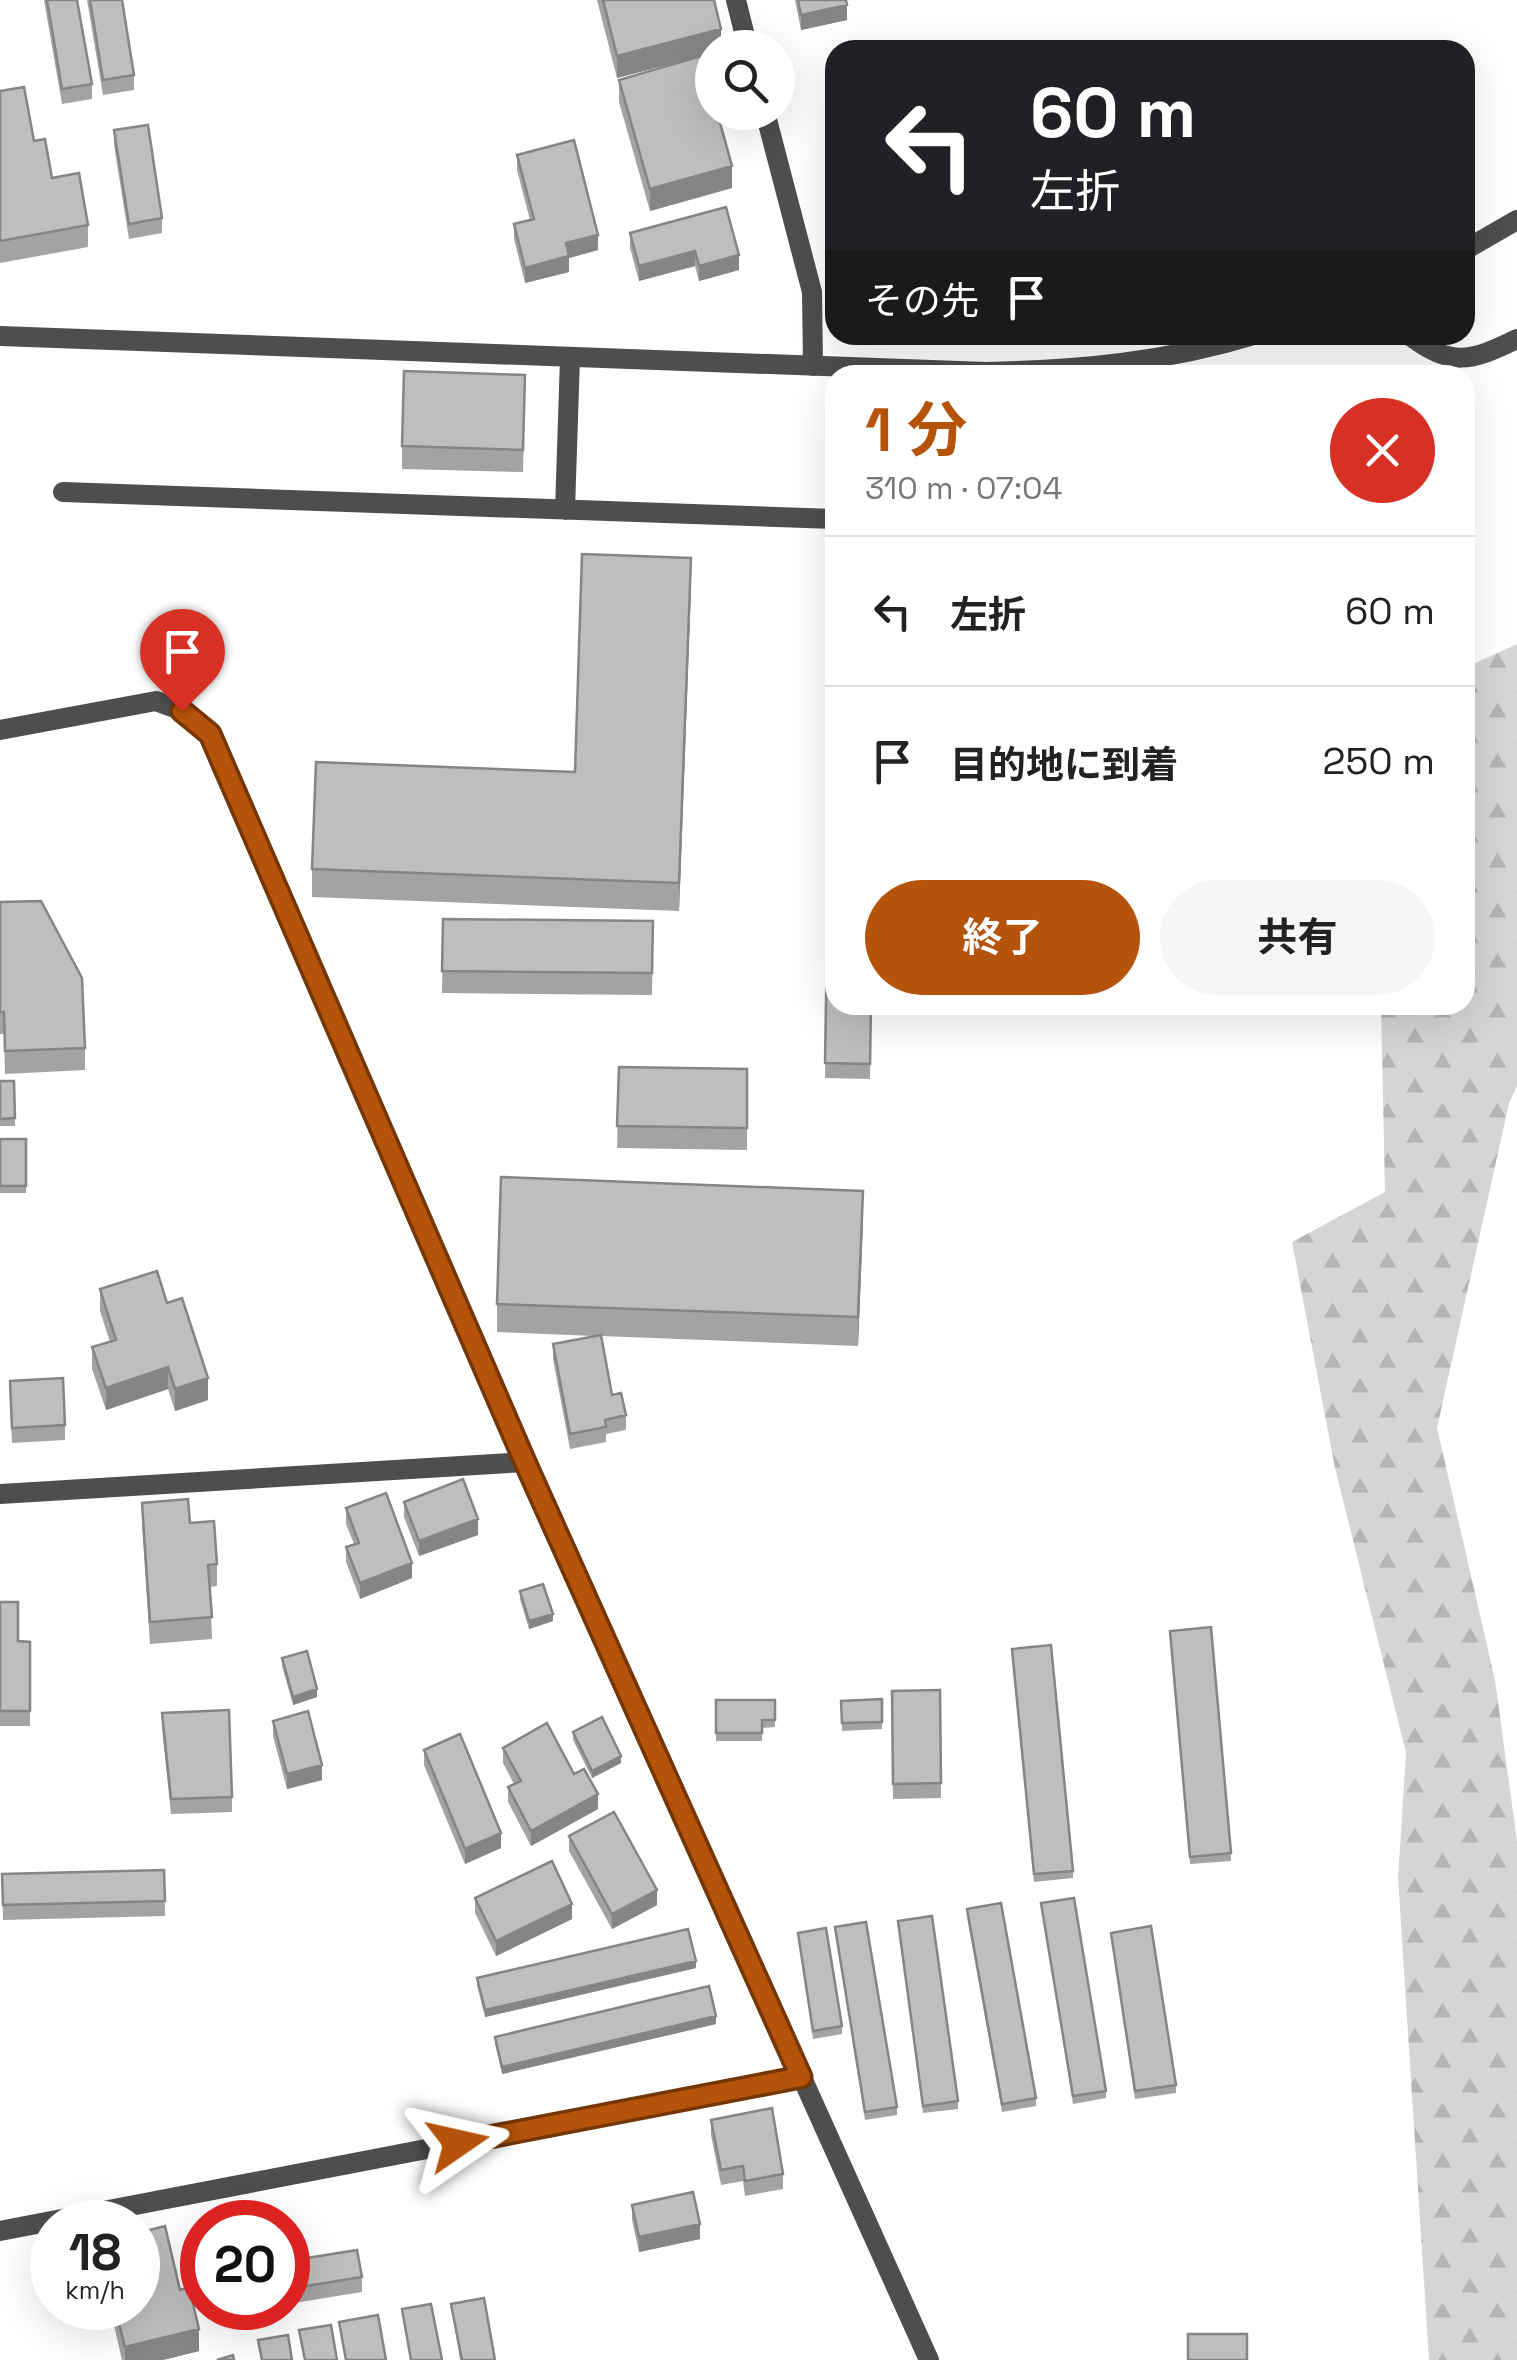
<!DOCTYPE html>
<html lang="ja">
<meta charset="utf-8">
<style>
:root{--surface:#fff;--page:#f6f6f6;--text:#222;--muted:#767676;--line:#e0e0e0;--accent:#b45309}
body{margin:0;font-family:"Space Grotesk","Noto Sans JP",sans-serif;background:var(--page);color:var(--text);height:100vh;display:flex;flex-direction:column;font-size:38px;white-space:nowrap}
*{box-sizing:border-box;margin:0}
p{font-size:32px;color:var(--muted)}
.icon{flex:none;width:55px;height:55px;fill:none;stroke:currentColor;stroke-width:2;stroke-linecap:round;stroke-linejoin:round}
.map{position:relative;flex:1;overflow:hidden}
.drawer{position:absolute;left:825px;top:365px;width:650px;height:650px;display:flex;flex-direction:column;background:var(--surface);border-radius:30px;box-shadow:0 10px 40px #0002}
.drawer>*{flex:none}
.top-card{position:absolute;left:825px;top:40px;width:650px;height:305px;border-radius:30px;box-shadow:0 10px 40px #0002;background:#202124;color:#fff;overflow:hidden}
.buttons{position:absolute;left:695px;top:30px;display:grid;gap:20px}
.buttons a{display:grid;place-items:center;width:100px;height:100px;border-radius:50%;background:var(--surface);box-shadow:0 10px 40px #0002;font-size:50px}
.speed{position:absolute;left:30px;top:2200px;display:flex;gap:20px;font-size:50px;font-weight:700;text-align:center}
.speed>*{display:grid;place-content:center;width:130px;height:130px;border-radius:50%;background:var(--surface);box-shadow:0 10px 40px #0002;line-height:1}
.speed small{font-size:25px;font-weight:400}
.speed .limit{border:15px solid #d22;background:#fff;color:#111}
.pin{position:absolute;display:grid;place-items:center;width:85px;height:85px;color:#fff;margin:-102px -42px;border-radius:50% 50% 50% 0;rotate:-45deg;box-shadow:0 0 10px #0007}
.pin .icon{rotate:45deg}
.me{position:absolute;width:110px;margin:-55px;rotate:79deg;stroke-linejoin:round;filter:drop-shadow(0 0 8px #0008)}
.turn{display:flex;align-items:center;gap:35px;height:210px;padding:0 40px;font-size:45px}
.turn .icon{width:130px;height:130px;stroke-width:2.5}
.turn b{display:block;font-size:70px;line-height:85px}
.then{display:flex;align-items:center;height:95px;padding:0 40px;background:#0003;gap:20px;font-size:38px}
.round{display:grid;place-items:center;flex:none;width:105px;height:105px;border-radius:52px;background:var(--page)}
.headline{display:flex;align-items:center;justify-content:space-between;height:170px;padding:0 40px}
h1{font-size:60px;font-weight:700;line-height:75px;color:var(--accent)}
.cta{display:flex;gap:20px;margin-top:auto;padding:20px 40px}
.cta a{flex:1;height:115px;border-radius:60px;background:var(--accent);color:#fff;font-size:40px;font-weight:700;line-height:115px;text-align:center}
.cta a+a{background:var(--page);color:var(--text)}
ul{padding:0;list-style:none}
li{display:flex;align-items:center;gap:30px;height:150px;padding:0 40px;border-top:2px solid var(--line)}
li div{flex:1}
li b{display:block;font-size:38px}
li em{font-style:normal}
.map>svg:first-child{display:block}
</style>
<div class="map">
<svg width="1517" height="2360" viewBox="0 0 1517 2360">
<defs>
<pattern id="forest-firs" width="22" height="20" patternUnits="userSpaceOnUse" patternTransform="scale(2.5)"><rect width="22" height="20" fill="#d5d5d5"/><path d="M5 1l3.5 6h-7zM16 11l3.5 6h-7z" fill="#b5b5b5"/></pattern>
</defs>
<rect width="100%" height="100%" fill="#fff"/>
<path fill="url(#forest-firs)" d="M1517 644V1086L1509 1103 1437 1428 1495 1680 1517 1841V2360H1429L1398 1878 1406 1753 1335 1468 1292 1242 1385 1192 1381 1005H1465V668Z"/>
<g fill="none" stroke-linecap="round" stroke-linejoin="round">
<path stroke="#4e4e4e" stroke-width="20" d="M736 0 748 48
M765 112 812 292 813 366
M1409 335C1451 367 1470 362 1517 339
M63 492 835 519
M565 510 570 358
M0 1494 525 1462
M0 2231 801 2077"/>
<path stroke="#4e4e4e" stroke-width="20" d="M1465 250 1517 220
M0 336 986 372C1078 370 1166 362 1254 335
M0 730 156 701 183 711 210 734 525 1462 929 2360"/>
</g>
<path fill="#a3a3a3" d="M44 0H77L92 84V99L62 104Z
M87 0H122L134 75V90L103 95Z
M597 0H714L721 48H712V53L617 78Z
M795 0H846L847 20 801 30Z
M619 80 732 188 650 211 619 102Z
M0 91 34 141 52 178 88 225V247L0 263Z
M114 130 162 218V233L129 239 114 145Z
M517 155 598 250 569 258V272L525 283 514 239V224L530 220 517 170Z
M835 177V210L831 193V178Z
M726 207 739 270 699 281 695 266 639 281 630 248V233Z
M525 397 523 472 402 469V446Z
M691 586 679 911 312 897V869L575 772Z
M0 902 85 1048V1070L5 1074 4 1034H0Z
M443 919 653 921 652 995 442 993Z
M827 941 871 1005 870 1079 825 1078Z
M619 1067 747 1069V1150L617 1148Z
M0 1081H14L15 1126H0Z
M0 1139H26V1193H0Z
M863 1219 858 1346 601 1336 612 1395 626 1415V1430L606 1434V1442L570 1449 553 1359V1344L595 1336 497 1332V1304Z
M100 1289 167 1303 208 1400 175 1411 168 1389 106 1410 92 1369V1347L110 1342 100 1311Z
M10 1396 65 1425V1440L12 1443Z
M404 1502 478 1535 419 1556 404 1517Z
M142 1503 190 1523 217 1564V1586L210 1587 212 1639 150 1644 142 1525Z
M346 1508 412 1578 360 1599 346 1562V1547L354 1544 346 1524Z
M520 1591 553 1621 529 1629 520 1599Z
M0 1602 18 1641 30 1642V1726H0Z
M1170 1638 1231 1853V1861L1190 1864Z
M1012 1657 1073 1871V1878L1034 1882Z
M282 1658 317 1697 293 1705 282 1666Z
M940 1690 941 1798 893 1799 892 1691Z
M882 1699V1729L842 1731 841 1701Z
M716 1700H775V1727L762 1728V1741H716Z
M162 1713 232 1797V1812L171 1814 162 1728Z
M273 1721 322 1780 287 1789 273 1736Z
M573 1732 621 1763 592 1778 573 1740Z
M503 1748 574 1774 598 1809 531 1846 508 1802V1787L514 1784 503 1763Z
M424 1750 501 1848 465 1864 424 1765Z
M569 1836 657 1905 612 1929 569 1851Z
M164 1870 165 1916 3 1920 2 1874Z
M475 1898 572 1919 496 1956 475 1913Z
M1041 1903 1106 2091V2098L1073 2104Z
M967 1909 1036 2098V2106L1002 2112 967 1917Z
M898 1921 958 2101V2109L923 2113Z
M835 1927 897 2107V2115L865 2120Z
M798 1933 842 2026V2034L813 2039Z
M1111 1933 1176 2085V2093L1135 2099Z
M696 1968 485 2017 477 1985V1978Z
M716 2024 502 2074 495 2044V2037Z
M711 2120 783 2174V2189L745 2196 743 2181 721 2185 711 2135Z
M632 2205 700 2239 639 2252 632 2220Z
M202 2234V2298L189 2246V2238Z
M288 2261 362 2277V2292L288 2304Z
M180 2290 199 2351 163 2360H122L110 2308H138Z
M451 2304 495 2360H460Z"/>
<path fill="#858585" d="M847 5V20L801 30V15Z
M721 29V48H712V53L617 78V56Z
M732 166V188L650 211V189Z
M598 235V250L569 258V272L525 283V268L566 243Z
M695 251V266L639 281V266Z
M739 255V270L699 281V266Z
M691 558V586L679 911V883Z
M863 1191V1219L858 1346V1317Z
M168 1367V1389L106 1410V1388Z
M208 1378V1400L175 1411V1389Z
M478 1519V1535L419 1556V1541Z
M412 1563V1578L360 1599V1583Z
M553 1614V1621L529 1629V1621Z
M317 1689V1697L293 1705V1697Z
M621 1756V1763L592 1778V1771Z
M322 1765V1780L287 1789V1774Z
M598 1794V1809L531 1846V1831Z
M501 1833V1848L465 1864V1849Z
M657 1890V1905L612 1929V1914Z
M572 1904V1919L496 1956V1941Z
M696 1961V1968L485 2017V2010Z
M716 2016V2024L502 2074V2067Z
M700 2224V2239L639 2252V2237Z
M199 2329V2351L163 2360H125V2347Z"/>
<path fill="#bebebe" stroke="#858585" stroke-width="2.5" d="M47 0H77L92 84 62 89Z
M90 0H122L134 75 103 80Z
M603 0H714L721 29 617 56Z
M798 0H846L847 5 801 15Z
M701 56 712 96V112H717L732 166 650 189 619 80Z
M24 87 34 141 45 139 52 178 79 173 88 225 0 241V91Z
M148 125 162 218 129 224 114 130Z
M574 140 598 235 566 243 569 256 525 268 514 224 534 219 517 155Z
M835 177V195L831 178Z
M726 207 739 255 699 266 695 251 639 266 630 233Z
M404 371 525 375 523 450 402 446Z
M582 554 691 558 679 883 312 869 316 762 575 772Z
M41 901 82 978 85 1048 5 1051 4 1012H0V902Z
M443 919 653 921 652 973 442 971Z
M827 941H835V1005H871L870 1064 825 1063Z
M619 1067 747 1069V1128L617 1126Z
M0 1081H14L15 1118 0 1119Z
M0 1139H26V1186H0Z
M501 1177 863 1191 858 1317 497 1304Z
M157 1271 167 1303 182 1298 208 1378 175 1389 168 1367 106 1388 92 1347 116 1340 100 1289Z
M601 1335 612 1395 621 1393 626 1415 605 1420 606 1427 570 1434 553 1344Z
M63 1378 65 1425 12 1428 10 1381Z
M463 1479 478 1519 419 1541 404 1502Z
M386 1493 412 1563 360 1583 346 1547 359 1543 346 1508Z
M188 1499 190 1523 214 1521 217 1564 208 1565 212 1617 150 1622 142 1503Z
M543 1584 553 1614 529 1621 520 1591Z
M0 1602H18V1641L30 1642V1711H0Z
M1211 1627 1231 1853 1190 1857 1170 1631Z
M1051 1645 1073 1871 1034 1874 1012 1649Z
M307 1651 317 1689 293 1697 282 1658Z
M940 1690 941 1783 893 1784 892 1691Z
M882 1699V1722L842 1723 841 1701Z
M716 1700H775V1720H762V1733H716Z
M229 1710 232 1797 171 1799 162 1713Z
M308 1711 322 1765 287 1774 273 1721Z
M602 1717 621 1756 592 1771 573 1732Z
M547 1723 574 1774 584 1769 598 1794 531 1831 508 1787 521 1781 503 1748Z
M460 1734 501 1833 465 1849 424 1750Z
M614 1812 657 1890 612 1914 569 1836Z
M552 1861 572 1904 496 1941 475 1898Z
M164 1870 165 1901 3 1905 2 1874Z
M1074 1898 1106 2091 1073 2096 1041 1903Z
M1001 1903 1036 2098 1002 2104 967 1909Z
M932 1916 958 2101 923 2106 898 1921Z
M866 1922 897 2107 865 2112 835 1927Z
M1151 1926 1176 2085 1135 2091 1111 1933Z
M826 1928 842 2026 813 2031 798 1933Z
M688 1929 696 1961 485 2010 477 1978Z
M709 1986 716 2016 502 2067 495 2037Z
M772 2108 783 2174 745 2181 743 2166 721 2170 711 2120Z
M693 2192 700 2224 639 2237 632 2205Z
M165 2226 180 2290 189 2287 199 2329 125 2347 115 2308H138V2233Z
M202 2234V2290L189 2238Z
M357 2250 362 2277 288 2289V2261Z
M484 2298 495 2360H462L451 2304Z
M431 2304 442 2360H411L402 2309Z
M378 2315 386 2360H346L339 2322Z
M331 2325 337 2360H305L299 2330Z
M1188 2334H1247V2360H1188Z
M288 2335 292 2360H262L258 2340Z
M233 2355 234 2360H217Z"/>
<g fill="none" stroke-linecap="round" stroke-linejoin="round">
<g stroke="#753606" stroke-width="25">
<path id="route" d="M182 711 210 734 525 1462 801 2077 458 2143"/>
</g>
<use href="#route" stroke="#b45309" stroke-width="18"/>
</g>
</svg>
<div class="buttons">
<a><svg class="icon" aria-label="search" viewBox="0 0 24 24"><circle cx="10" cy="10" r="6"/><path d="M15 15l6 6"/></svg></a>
</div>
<div class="speed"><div>18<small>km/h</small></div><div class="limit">20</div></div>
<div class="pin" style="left:182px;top:711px;background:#d93025"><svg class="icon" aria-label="arrive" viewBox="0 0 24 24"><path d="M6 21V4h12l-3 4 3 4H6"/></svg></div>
<svg class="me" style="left:458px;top:2143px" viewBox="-20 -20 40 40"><path d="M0-17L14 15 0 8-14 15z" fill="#b45309" stroke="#fff" stroke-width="4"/></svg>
<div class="top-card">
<div class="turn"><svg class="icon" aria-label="left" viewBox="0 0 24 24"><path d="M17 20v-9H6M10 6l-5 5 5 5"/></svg><div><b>60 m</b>左折</div></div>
<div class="then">その先<svg class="icon" aria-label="arrive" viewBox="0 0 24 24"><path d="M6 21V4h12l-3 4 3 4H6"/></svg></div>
</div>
<section class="drawer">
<div class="headline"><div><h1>1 分</h1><p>310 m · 07:04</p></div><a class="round" style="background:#d93025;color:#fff"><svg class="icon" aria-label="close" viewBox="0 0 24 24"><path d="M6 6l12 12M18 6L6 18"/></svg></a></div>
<ul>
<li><svg class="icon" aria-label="left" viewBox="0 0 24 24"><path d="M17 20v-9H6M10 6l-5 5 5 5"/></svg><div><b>左折</b></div><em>60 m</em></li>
<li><svg class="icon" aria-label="arrive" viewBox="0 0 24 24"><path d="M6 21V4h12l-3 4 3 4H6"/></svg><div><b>目的地に到着</b></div><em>250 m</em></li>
</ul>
<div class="cta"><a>終了</a><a>共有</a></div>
</section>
</div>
